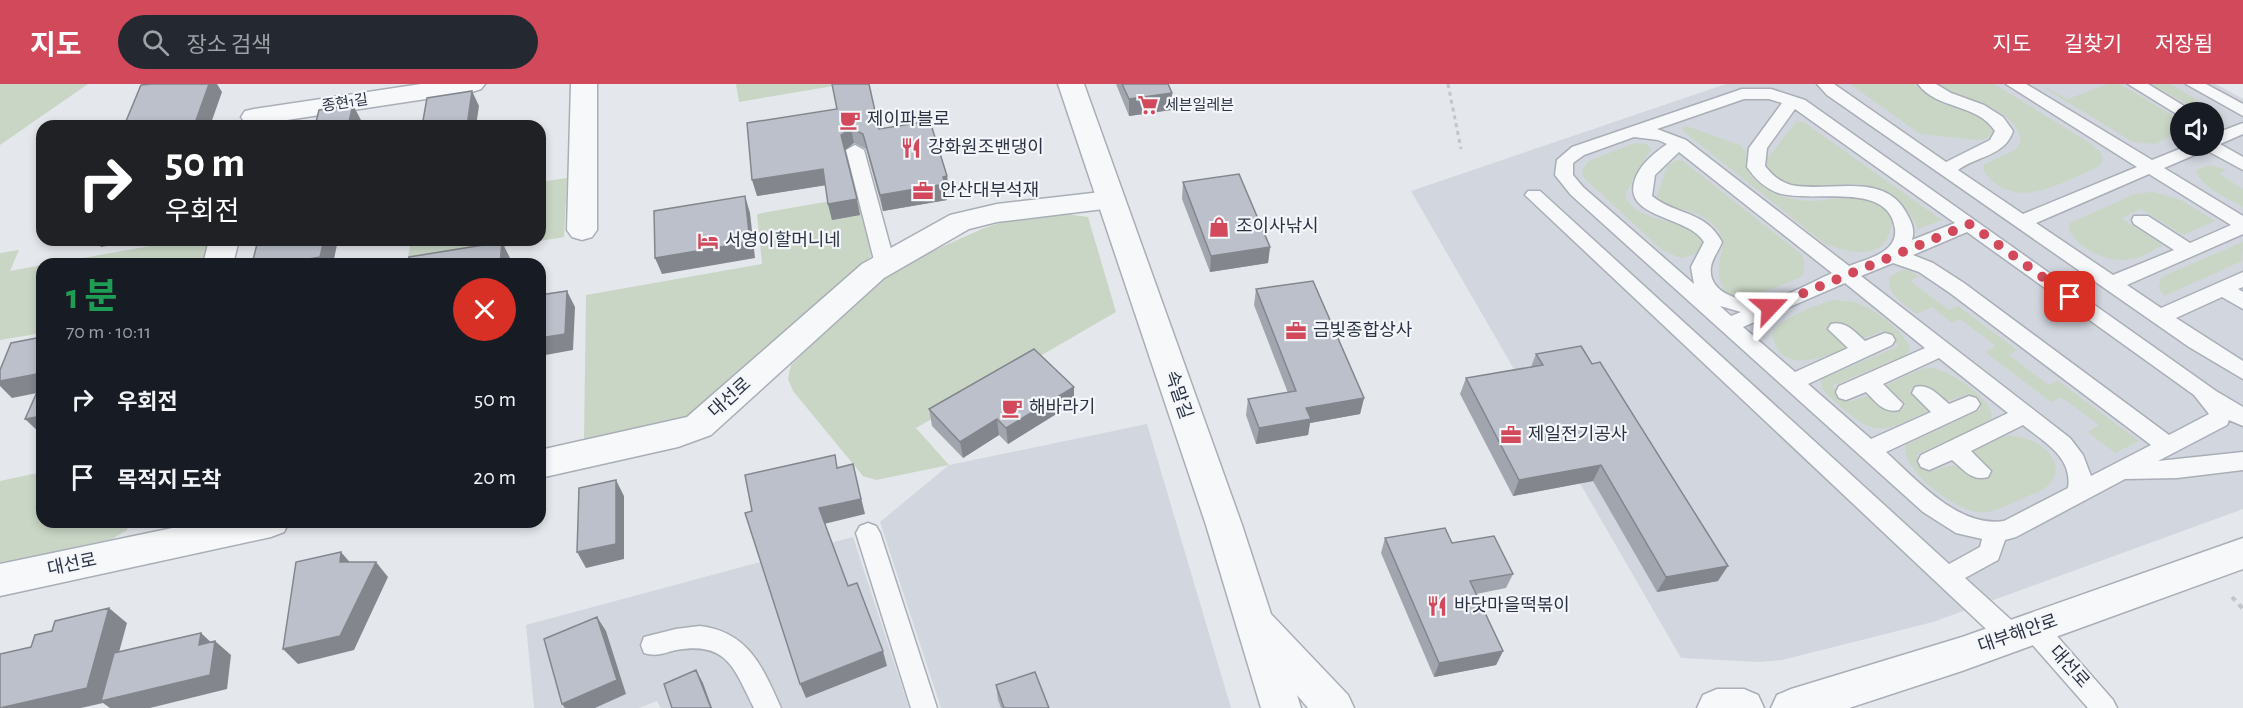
<!DOCTYPE html>
<html lang="ko">
<meta charset="utf-8">
<style>
:root{--surface:#171b24;--page:#242831;--text:#f1f3f6;--muted:#9ea1a6;--accent:#d1495b}
body{margin:0;font-family:"Alegreya Sans","Noto Sans KR",sans-serif;background:var(--page);color:var(--text);height:100vh;display:flex;flex-direction:column;font-size:22px;white-space:nowrap}
*{box-sizing:border-box;margin:0}
p{font-size:20px;color:var(--muted)}
.icon{flex:none;width:33px;height:33px;fill:none;stroke:currentColor;stroke-width:2;stroke-linecap:round;stroke-linejoin:round}
.map{position:relative;flex:1;overflow:hidden}
.details{position:absolute;left:36px;top:174px;width:510px;height:270px;display:flex;flex-direction:column;background:var(--surface);border-radius:18px;box-shadow:0 3px 9px #0003}
.details>*{flex:none}
.guide{position:absolute;left:36px;top:36px;width:510px;height:126px;border-radius:18px;box-shadow:0 3px 9px #0003;background:#202124;color:#fff;overflow:hidden}
.controls{position:absolute;left:2170px;top:18px;display:grid;gap:12px}
.controls a{display:grid;place-items:center;width:54px;height:54px;border-radius:50%;background:var(--surface);box-shadow:0 3px 9px #0003;font-size:30px}
.pin{position:absolute;display:grid;place-items:center;width:51px;height:51px;color:#fff;margin:-26px;border-radius:12px;box-shadow:0 3px 9px #0006}
.me{position:absolute;width:66px;margin:-33px;rotate:67deg;stroke-linejoin:round;filter:drop-shadow(0 0 4px #0008)}
.turn{display:flex;align-items:center;gap:21px;height:126px;padding:0 30px;font-size:27px}
.turn .icon{width:78px;height:78px;stroke-width:2.5}
.turn b{display:block;font-size:42px;line-height:51px}
.round{display:grid;place-items:center;flex:none;width:63px;height:63px;border-radius:32px;background:var(--page)}
.headline{display:flex;align-items:center;justify-content:space-between;height:102px;padding:0 30px}
h1{font-size:36px;font-weight:700;line-height:45px;color:#1e9e55}
ul{padding:0;list-style:none}
li{display:flex;align-items:center;gap:18px;height:78px;padding:0 30px}
li div{flex:1}
li b{display:block;font-size:22px}
li em{font-style:normal}
header{display:flex;align-items:center;gap:36px;box-sizing:border-box;height:84px;padding:0 30px;background:var(--accent);color:#fff}
header strong{font-size:28px}
nav{display:flex;gap:33px;margin-inline-start:auto;font-size:21px}
.search{width:420px;height:54px;background:var(--page);display:flex;align-items:center;gap:15px;box-sizing:border-box;padding:0 21px;border-radius:33px;color:var(--muted);font-size:22px}
.map>svg:first-child{display:block}
</style>
<header>
<strong>지도</strong>
<div class="search"><svg class="icon" aria-label="search" viewBox="0 0 24 24"><circle cx="10" cy="10" r="6"/><path d="M15 15l6 6"/></svg>장소 검색</div>
<nav><a>지도</a><a>길찾기</a><a>저장됨</a></nav>
</header>
<div class="map">
<svg width="2243" height="624" viewBox="0 0 2243 624">
<rect width="100%" height="100%" fill="#e4e7ec"/>
<path fill="#d2d6de" fill-rule="evenodd" d="M1726 0H2216L2243 15V425L1933 538 1782 576 1759 578 1681 574 1411 107ZM2181 28H2214V62H2181Z
M1147 340 1231 624H941L880 438 949 381Z
M853 453 909 624H661L657 617 639 624H534L526 541Z"/>
<path fill="#c9d6c5" d="M0 0H88L0 61Z
M736 0H845L739 18Z
M1850 0H1913L1941 19 1974 28 1992 41 1994 47 1986 55 1977 56 1920 50Z
M1935 0H1994L2091 60 2101 69 2103 76 2100 82C2062 98 2014 131 1983 86L1984 81 2015 66 2021 58C2018 21 1960 17 1935 0Z
M2038 0 2068 15 2108 0H2119L2176 33 2181 38V47L2156 60 2133 58Z
M2150 0H2170L2224 32 2214 34V28H2202Z
M1797 37 1805 39 1942 136 1918 145C1878 61 1810 130 1767 86V75Z
M1686 42 1740 61 1746 68C1744 80 1746 88 1755 96 1770 110 1790 116 1810 117 1834 118 1877 101 1891 133 1894 139 1891 144 1889 150 1880 177 1843 168 1824 159L1684 48 1682 43Z
M1635 59 1646 60 1651 65 1626 108V115C1642 141 1686 132 1704 159L1699 169 1681 174 1662 166 1583 93 1582 86 1589 77Z
M1677 76 1683 77 1801 170 1804 177V190L1799 194 1747 214 1726 209C1704 176 1745 157 1701 132 1688 125 1671 124 1657 118L1656 114 1668 81Z
M2210 81 2227 86 2219 90 2243 105V123C2228 114 2201 104 2196 86Z
M567 94 564 153 404 180 407 179 411 156H540V98Z
M2152 108 2181 116 2215 137 2183 151 2141 125 2121 134 2163 161C2153 166 2142 173 2132 175 2109 180 2080 166 2069 146L2070 139 2135 110Z
M859 112 871 172 689 332 584 355 586 211 762 180 757 130Z
M1058 129 1088 133 1116 228 916 344 949 381 876 396 863 392 793 307 788 295 791 281 875 200 926 170 984 144 1007 137Z
M184 156H210L204 180H49Z
M2243 158 2242 177 2164 212 2159 204 2161 193Z
M19 166 10 187 42 181V249L0 256V169Z
M1905 185 1919 192 1910 197 1949 226 1958 222 2017 266 2009 271 2049 301 2058 297 2139 357 2115 369 2088 348 2099 341 2061 313 2051 318 1985 268 1996 262 1960 235 1952 239 1932 223 1917 230C1904 220 1887 211 1889 193Z
M1836 216C1844 217 1852 217 1859 220 1874 225 1909 251 1910 266L1906 271 1832 302 1850 318C1872 308 1875 313 1893 328L1906 322 1883 303C1897 297 1912 287 1926 284 1944 280 2003 321 1990 337L1916 371 1933 387C1954 378 1961 381 1978 395L1992 389 1968 369C1980 363 1994 354 2006 352 2028 349 2068 372 2052 397 2046 406 2035 409 2025 413 2010 420 1994 430 1977 428 1955 426 1899 385 1906 361L1982 325 1966 311 1944 318 1921 301 1908 307 1931 326C1886 345 1879 358 1839 321 1831 314 1820 307 1821 295L1899 262 1882 247 1862 255 1840 240 1828 245 1849 263C1823 273 1782 293 1772 251 1776 235 1820 219 1836 216Z
M42 388V438H129L127 446 112 455 0 480V397Z"/>
<g fill="none" stroke-linecap="round" stroke-linejoin="round">
<g stroke="#a9aeb7" stroke-width="3">
<path id="service" d="M1817 0H1834L1946 78 1990 56 1995 47C1977 19 1937 26 1918 0H1936L1951 9 1984 21 2003 33 2013 47C2005 72 1977 72 1958 86L2023 130 2137 83 2006 0H2026L2152 76 2187 62H2214V50L2243 39V50L2220 60 2243 73V86L2206 66 2164 84 2243 132V150L2127 201 2161 224 2243 188V203L2238 205 2243 208V225L2222 213 2176 234 2243 277V295L2189 263 1827 11ZM2149 90 2231 141 2190 159 2148 132H2134L2132 136 2134 140 2174 166 2113 191 2036 139Z
M2128 0H2148L2194 28H2181L2180 32Z
M2186 0H2206L2243 20V32Z
M1742 5H1771L1805 16 2216 307 2243 323V342L2229 336 2227 341 2158 377 2243 368V386L2177 394 2125 395 2016 453 2005 456 1998 476 1965 494 2019 543 2022 551 2019 559 2010 562 2001 559 1525 111 1528 107H1540L1949 480 1980 463 1982 455 1956 449 1923 428 1571 111 1555 91 1557 76 1572 63ZM1744 15H1769L1782 19 1749 64 1747 83C1755 95 1765 104 1778 109 1812 120 1889 96 1895 145 1898 169 1866 175 1849 182L1686 56 1657 45ZM1795 25 1955 139 1912 156C1915 146 1912 139 1907 130 1885 86 1829 109 1791 101 1780 98 1772 91 1765 82L1767 64ZM1634 53 1658 56 1667 60C1653 70 1638 82 1634 99 1625 134 1690 133 1704 158L1691 183 1694 200 1583 103 1573 91V79L1584 71ZM1679 68 1832 189C1817 196 1781 215 1767 217 1746 219 1707 211 1711 183 1712 175 1719 166 1722 158 1705 126 1677 132 1652 112L1655 91ZM1967 148 2194 311 2209 330 2169 351 1964 199 1933 179 1913 171ZM1893 179 1919 188 1950 209 2151 361 2091 392 2083 371 2070 354 1861 192ZM1845 199 1925 264 1839 302 1836 308 1839 314 1846 316 1866 308C1876 318 1884 330 1899 326L1903 320 1883 300 1939 274 2008 329 1921 371 1918 377 1921 383 1929 386 1952 376C1963 385 1972 398 1988 393L1991 387 1971 367 2023 341C2044 358 2073 373 2068 404L2004 437C1958 444 1917 396 1886 368L1976 326 1980 320 1976 314 1969 312 1949 320C1938 311 1929 299 1915 303L1912 309 1931 328 1871 355 1808 300 1892 261 1895 256 1892 251 1885 249 1865 257C1855 248 1845 236 1831 240L1828 245 1848 264 1795 288 1743 243ZM1720 222 1741 228 1731 232Z
M855 61 864 66 895 180 892 185H878L875 180 846 66Z
M868 439 876 442 880 449 937 624H911L856 449 860 442Z
M2033 532 2042 535 2113 616 2117 624H2088L2024 551 2021 543 2024 535Z
M700 542C749 548 763 584 781 624H754C734 585 728 557 676 566 664 569 656 573 644 569L641 561 644 553 676 545Z"/>
</g>
<g stroke="#a9aeb7" stroke-width="3">
<path id="minor" d="M421 0H485L481 5 472 8 254 41 245 39 241 33 245 27 254 25Z
M571 0H597V146L592 153 582 156 572 153 567 146Z
M1110 107 1120 109 1124 116 1120 123 997 138 969 145 884 194 711 351 678 363 540 394V366L687 333 862 180 950 131 997 120Z
M209 156H239L233 180H203Z
M201 438H289L284 448 271 453 0 512V480Z"/>
</g>
<g stroke="#a9aeb7" stroke-width="3">
<path id="tertiary" d="M1058 0H1084L1242 441 1271 530 1348 611 1354 624H1308L1297 611 1301 624H1261L1206 441Z
M2243 454V485L1962 587 1849 624H1771L1777 611 1791 605 1962 553Z
M1717 605H1744L1758 611 1764 624H1697L1703 611Z"/>
</g>
<path stroke="#c2c5cb" stroke-width="3" stroke-dasharray="4 4" stroke-linecap="butt" d="M1448 0 1461 65"/>
<path stroke="#c2c5cb" stroke-width="4" stroke-dasharray="5 5" stroke-linecap="butt" d="M2232 513 2243 525"/>
<use href="#service" fill="#f7f8fa" fill-rule="evenodd"/>
<use href="#minor" fill="#f7f8fa" fill-rule="evenodd"/>
<use href="#tertiary" fill="#f7f8fa" fill-rule="evenodd"/>
</g>
<path fill="#a1a5ae" d="M1116 0H1168L1172 9 1171 26 1129 32Z
M837 25 879 45 947 92 949 108H946L947 116 883 127 866 65 854 59 844 66 860 131 832 136 828 120 825 101 757 112Z
M1183 98 1270 163 1268 179 1210 188 1182 115Z
M1256 205 1364 314 1360 330 1310 339 1308 351 1256 360 1246 331 1248 315 1288 309 1254 221Z
M1536 270 1718 497 1657 508 1593 397 1513 412 1460 310 1466 294 1531 283Z
M1074 319 1008 360 999 351 963 374 932 342 929 325Z
M1385 454 1452 459 1513 490 1506 504 1476 510 1503 567 1496 581 1434 593 1381 469Z
M996 601 1049 624H1001L998 616Z"/>
<path fill="#83868d" d="M209 0H217L222 8 210 42H194Z
M472 7 479 22 476 42H467Z
M1172 9 1171 26 1129 32V15Z
M353 21 362 38 361 42H348Z
M851 44 854 59 844 67 841 51Z
M823 85 827 101 757 112 752 96Z
M947 92 949 108H946L947 116 883 127 880 111Z
M745 112 750 129 755 174 662 190 655 174Z
M857 115 860 131 832 136 828 120Z
M95 156H143L101 163Z
M324 156H338L333 180H281Z
M502 158 510 174V180H500Z
M1270 163 1268 179 1210 188 1211 172Z
M567 207 575 223 573 266 540 272V254Z
M42 289V308L12 314 0 302V297Z
M1074 303V319L1008 360 1006 344Z
M1364 314 1360 330 1310 339 1308 351 1256 360 1259 344 1306 324Z
M42 332V351L25 335Z
M997 335 999 351 963 374 960 358Z
M853 380 865 430 824 440 819 424Z
M1601 381 1593 397 1513 412 1519 396Z
M616 396 624 412V475L586 484 577 468Z
M341 468 354 483 340 478Z
M376 478 388 493 354 566 298 580 283 565Z
M1728 482 1718 497 1657 508 1666 493Z
M109 524 127 539 106 616 199 561 201 549 214 561 215 557 231 571 227 605 150 624H110L103 619 81 624H2Z
M597 533 606 547 626 610 595 624H565L562 620Z
M883 567 887 582 806 614 800 600Z
M1503 567 1496 581 1434 593 1439 579Z
M696 586 703 599 712 624H711Z"/>
<path fill="#bbc0ca" stroke="#83868d" stroke-width="1.5" d="M151 0H209L194 42H124L141 1Z
M832 0H869L879 45 930 37 947 92 943 93 945 100 880 111 863 50 851 44 841 51 857 115 828 120 823 85 752 96 747 39 837 25Z
M1122 0H1168L1172 9 1129 15Z
M472 7 467 42H422L427 14Z
M353 21 348 42H315L319 26Z
M1239 90 1270 163 1211 172 1183 98Z
M745 112 750 158 655 174 654 127Z
M258 156H324L320 173 281 180H252Z
M502 158 500 180H408L409 173Z
M1313 197 1364 314 1306 324 1311 335 1259 344 1248 315 1296 307 1256 205Z
M567 207 565 250 540 254V211Z
M42 253V289L0 297V286L11 259Z
M1581 262 1592 280 1600 278 1728 482 1666 493 1601 381 1519 396 1466 294 1543 281 1536 270Z
M1034 265 1074 303 1006 344 997 335 960 358 929 325Z
M42 297V332L25 335Z
M42 343V352L38 353Z
M835 371 837 384 853 380 861 415 819 424 848 502 857 499 883 567 800 600 745 429 752 427 745 391Z
M616 396V460L577 468 579 404Z
M1445 444 1452 459 1494 452 1513 490 1470 497 1503 567 1439 579 1385 454Z
M341 468 340 478H376L340 552 283 565 296 478Z
M109 524 87 604 0 624V570L31 563 35 551 52 547 55 537Z
M597 533 617 596 562 620 544 555Z
M201 549 199 561 215 557 210 591 101 617 114 569Z
M696 586 711 624H672L664 600Z
M1035 588 1049 624H1004L996 601Z"/>
<g fill="none" stroke-linecap="round" stroke-linejoin="round">
<path stroke="#d1495b" stroke-width="10" stroke-dasharray="0 18" d="M1770 223 1970 140 2070 213"/>
</g>
<defs>
<g id="supermarket-bare" transform="scale(1.62)"><path d="M-6-5.5h2.5l.6 2H6L4.5 2H-2.5L-4.4-4H-6ZM-1.5 3.2a1.3 1.3 0 1 0 .1 0ZM3 3.2a1.3 1.3 0 1 0 .1 0Z" fill="#d1495b" stroke="#f4f6f9" stroke-width="2.5" paint-order="stroke"/></g>
<g id="cafe-bare" transform="scale(1.62)"><path d="M-5.5-4.5H6V0H3Q3 3.5 0 3.5H-2.5Q-5.5 3.5-5.5 0ZM3-3.2v2h1.7v-2ZM-6 4.5H4V6H-6Z" fill="#d1495b" stroke="#f4f6f9" stroke-width="2.5" paint-order="stroke"/></g>
<g id="restaurant-bare" transform="scale(1.62)"><path d="M-5-6h1v4h1v-4h1v4h1v-4h1v5L-1.5 .5V6h-2V.5L-5-1ZM5-6V6H3V1.5H1.5Q1.5-4 5-6Z" fill="#d1495b" stroke="#f4f6f9" stroke-width="2.5" paint-order="stroke"/></g>
<g id="office-bare" transform="scale(1.62)"><path d="M-6-3h4V-5.5h4V-3h4V5H-6ZM-1-4.5V-3h2v-1.5ZM-6 0V1H6V0Z" fill="#d1495b" stroke="#f4f6f9" stroke-width="2.5" paint-order="stroke"/></g>
<g id="shop-bare" transform="scale(1.62)"><path d="M-5-2.5h2.3a2.7 3.5 0 0 1 5.4 0H5L5.5 6h-11ZM-1.5-2.5h3a1.5 2.3 0 0 0-3 0Z" fill="#d1495b" stroke="#f4f6f9" stroke-width="2.5" paint-order="stroke"/></g>
<g id="hotel-bare" transform="scale(1.62)"><path d="M-6-4.5h1.5V1H6V5H4.5V3h-9V5H-6ZM-4 0a1.8 1.8 0 1 1 3.6 0ZM.5 0V-2.5h3Q6-2.5 6 0Z" fill="#d1495b" stroke="#f4f6f9" stroke-width="2.5" paint-order="stroke"/></g>
</defs>
<g fill-rule="evenodd">
<use href="#supermarket-bare" x="1148" y="21"/>
<use href="#cafe-bare" x="850" y="36"/>
<use href="#restaurant-bare" x="911" y="64"/>
<use href="#office-bare" x="923" y="107"/>
<use href="#shop-bare" x="1219" y="143"/>
<use href="#hotel-bare" x="708" y="157"/>
<use href="#office-bare" x="1296" y="247"/>
<use href="#cafe-bare" x="1012" y="324"/>
<use href="#office-bare" x="1511" y="351"/>
<use href="#restaurant-bare" x="1437" y="522"/>
</g>
<g text-anchor="middle" dominant-baseline="central" stroke-width="4.5" stroke-linejoin="round" paint-order="stroke">
<g font-size="15" fill="#2b3445" stroke="#f4f6f9">
<text transform="translate(345 19) rotate(-9)">종현1길</text>
</g>
<g font-size="15" fill="#2b3445" stroke="#f4f6f9" text-anchor="start">
<text x="1165" y="21">세븐일레븐</text>
</g>
<g font-size="18" fill="#2b3445" stroke="#f4f6f9" text-anchor="start">
<text x="867" y="36">제이파블로</text>
<text x="928" y="64">강화원조밴댕이</text>
<text x="940" y="107">안산대부석재</text>
<text x="1236" y="143">조이사낚시</text>
<text x="725" y="157">서영이할머니네</text>
<text x="1313" y="247">금빛종합상사</text>
<text x="1029" y="324">해바라기</text>
<text x="1528" y="351">제일전기공사</text>
<text x="1454" y="522">바닷마을떡볶이</text>
</g>
<g font-size="18" fill="#2b3445" stroke="#f4f6f9">
<text transform="translate(1178 311) rotate(71)">속말길</text>
<text transform="translate(730 314) rotate(-42)">대선로</text>
<text transform="translate(72 481) rotate(-12)">대선로</text>
<text transform="translate(2018 550) rotate(-19)">대부해안로</text>
<text transform="translate(2069 583) rotate(48)">대선로</text>
</g>
</g>
</svg>
<div class="controls">
<a><svg class="icon" aria-label="sound" viewBox="0 0 24 24"><path d="M4 9h4l5-4v14l-5-4H4zM17 9q2 3 0 6"/></svg></a>
</div>
<div class="pin" style="left:2070px;top:213px;background:#d93025"><svg class="icon" aria-label="arrive" viewBox="0 0 24 24"><path d="M6 21V4h12l-3 4 3 4H6"/></svg></div>
<svg class="me" style="left:1770px;top:223px" viewBox="-20 -20 40 40"><path d="M0-17L14 15 0 8-14 15z" fill="#d1495b" stroke="#fff" stroke-width="4"/></svg>
<div class="guide">
<div class="turn"><svg class="icon" aria-label="right" viewBox="0 0 24 24"><path d="M7 20v-9h11M14 6l5 5-5 5"/></svg><div><b>50 m</b>우회전</div></div>
</div>
<section class="details">
<div class="headline"><div><h1>1 분</h1><p>70 m · 10:11</p></div><a class="round" style="background:#d93025;color:#fff"><svg class="icon" aria-label="close" viewBox="0 0 24 24"><path d="M6 6l12 12M18 6L6 18"/></svg></a></div>
<ul>
<li><svg class="icon" aria-label="right" viewBox="0 0 24 24"><path d="M7 20v-9h11M14 6l5 5-5 5"/></svg><div><b>우회전</b></div><em>50 m</em></li>
<li><svg class="icon" aria-label="arrive" viewBox="0 0 24 24"><path d="M6 21V4h12l-3 4 3 4H6"/></svg><div><b>목적지 도착</b></div><em>20 m</em></li>
</ul>
</section>
</div>
